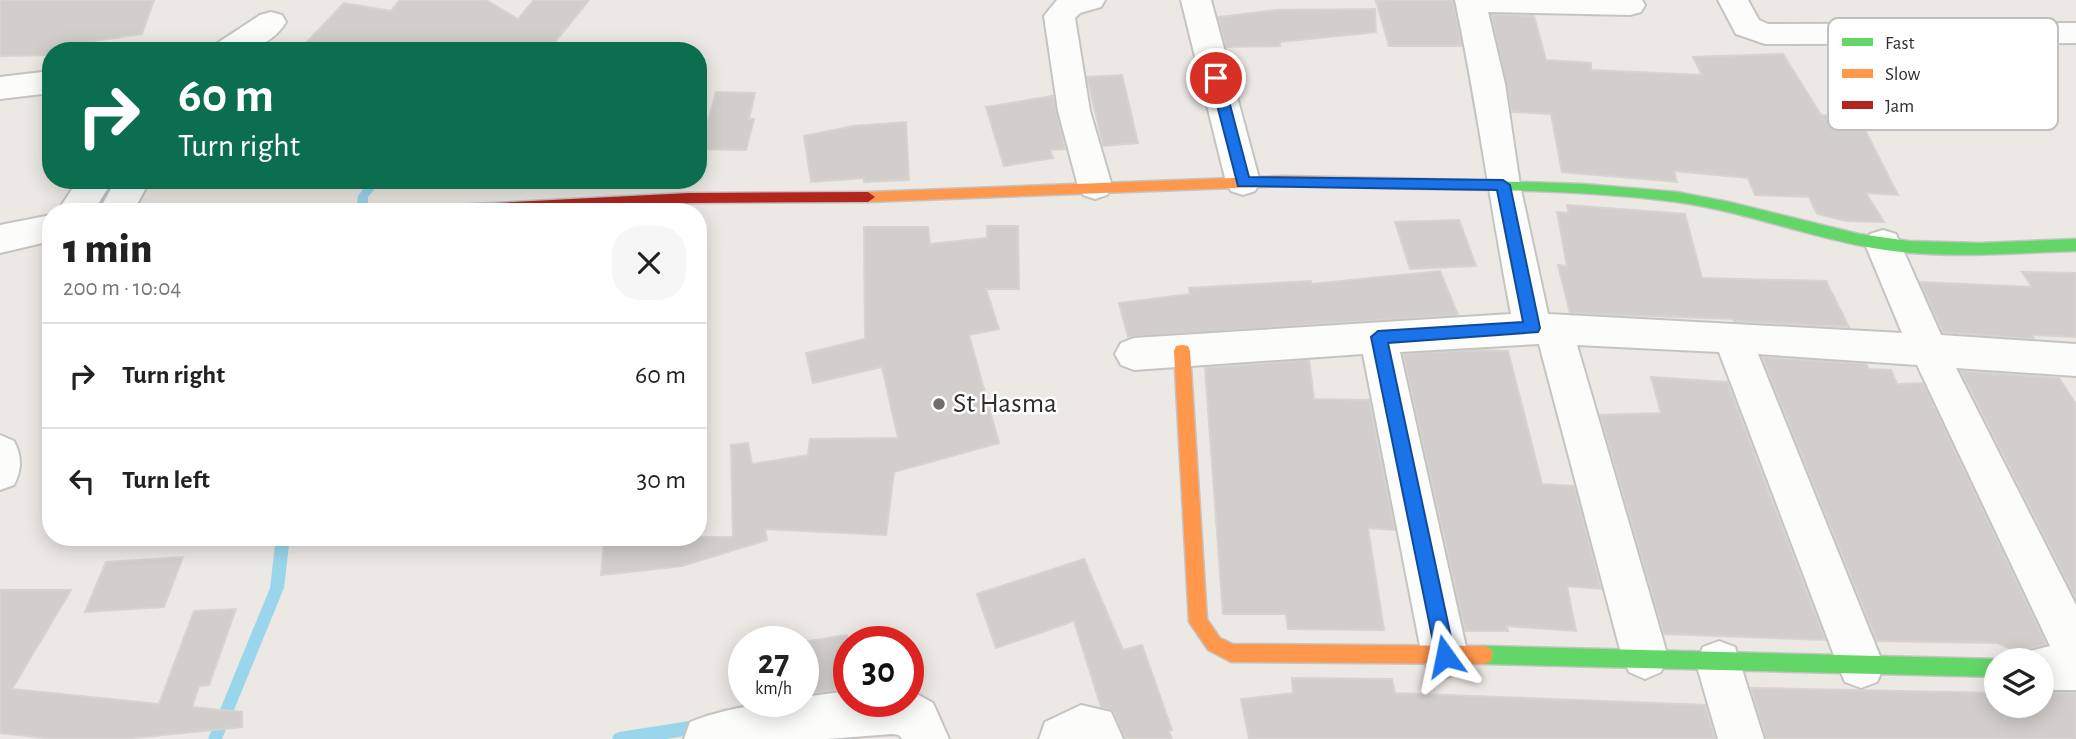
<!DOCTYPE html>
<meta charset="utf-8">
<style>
:root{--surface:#fff;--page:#f6f6f6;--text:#222;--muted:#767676;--line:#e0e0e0}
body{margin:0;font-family:"Alegreya Sans",sans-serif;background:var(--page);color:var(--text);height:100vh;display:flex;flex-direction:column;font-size:26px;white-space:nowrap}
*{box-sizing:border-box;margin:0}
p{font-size:23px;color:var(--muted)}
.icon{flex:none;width:38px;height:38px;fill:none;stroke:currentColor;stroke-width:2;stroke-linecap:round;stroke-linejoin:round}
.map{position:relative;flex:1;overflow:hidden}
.side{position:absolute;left:42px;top:203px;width:665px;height:343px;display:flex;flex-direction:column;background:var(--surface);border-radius:28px;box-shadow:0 4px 18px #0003}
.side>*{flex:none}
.banner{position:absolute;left:42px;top:42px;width:665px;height:147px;border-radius:28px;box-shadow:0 4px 18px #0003;background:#0b6e4f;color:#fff;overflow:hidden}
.buttons{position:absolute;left:1984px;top:648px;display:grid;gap:14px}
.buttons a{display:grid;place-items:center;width:70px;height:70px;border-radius:50%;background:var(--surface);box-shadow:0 4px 18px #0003;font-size:35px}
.speed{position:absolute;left:728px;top:626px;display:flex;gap:14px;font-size:35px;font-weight:700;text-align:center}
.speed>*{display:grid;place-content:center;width:91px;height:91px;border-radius:50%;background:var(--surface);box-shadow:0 4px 18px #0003;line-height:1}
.speed small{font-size:18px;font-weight:400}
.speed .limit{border:10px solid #d22;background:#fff;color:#111}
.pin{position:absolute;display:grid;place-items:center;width:60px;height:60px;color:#fff;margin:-30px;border:4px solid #fff;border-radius:50%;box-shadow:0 2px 7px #0007}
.me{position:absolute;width:77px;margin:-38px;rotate:348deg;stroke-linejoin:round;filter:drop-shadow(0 0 5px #0008)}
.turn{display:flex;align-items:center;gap:24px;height:147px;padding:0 21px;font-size:32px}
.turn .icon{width:91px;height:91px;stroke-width:2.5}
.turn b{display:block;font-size:49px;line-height:60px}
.round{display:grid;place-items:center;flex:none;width:74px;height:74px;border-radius:28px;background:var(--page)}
.overview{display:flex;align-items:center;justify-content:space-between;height:119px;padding:0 21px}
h1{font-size:42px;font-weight:800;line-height:52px}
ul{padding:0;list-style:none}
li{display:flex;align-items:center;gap:21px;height:105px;padding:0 21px;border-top:2px solid var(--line)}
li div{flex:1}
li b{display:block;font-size:26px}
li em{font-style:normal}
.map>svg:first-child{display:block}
</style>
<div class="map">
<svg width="2076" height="739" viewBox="0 0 2076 739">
<rect width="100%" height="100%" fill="#ece8e4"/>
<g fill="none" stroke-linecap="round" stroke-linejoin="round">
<path fill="#99d6ec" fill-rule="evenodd" d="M370 180H382L368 197V212H356L358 196Z
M276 537H290L284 588 222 739H208L270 588Z
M702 719 707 721 709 726 707 731 702 733 667 739H612L614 734 619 732Z"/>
</g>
<path fill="#d1cecb" stroke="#d7d4d0" stroke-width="2" d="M0 0H154L142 34 87 42 81 51H51V55L0 56Z
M400 0H486L518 19 534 0H589L555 42 570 51H298L344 3 391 11Z
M1388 0H1453L1462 46H1389L1376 1Z
M1375 9 1376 32 1279 42 1280 46 1226 47 1218 17 1276 10Z
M1491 15 1534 16 1546 60 1591 63V70L1702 75 1693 57 1783 54 1821 115 1858 116 1898 195 1866 193 1884 222 1846 221 1817 214 1809 197 1755 195 1748 178 1674 171 1677 182 1562 172 1551 114 1512 112Z
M1122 75 1138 143 1103 146 1087 77Z
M716 92 755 93 749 119H754L746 150 700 149Z
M1053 96 1065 149 1050 150 1053 158 1004 166 986 107Z
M906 122 909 180 864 182V178L811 182 804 136 853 126Z
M1567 205 1685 214 1702 278 1826 281 1849 327 1734 321 1733 319 1570 313 1558 265 1567 266 1557 212 1569 213Z
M1459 220 1476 266 1410 269 1395 222Z
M987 226H1018L1019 289H986L999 329 969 335 999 443 894 472 886 535 765 529 767 540 682 566 601 575 604 542 649 537H733L731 445 748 443 752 464 808 455 810 439 898 438 882 367 813 383 806 353 865 339 864 227H928L930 244 987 238Z
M1440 271 1458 315 1128 337 1119 303 1190 294 1189 288 1311 281V284Z
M2022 272 2076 273V337L2032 335 2034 339 1943 332 1920 282 2032 287Z
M1480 350 1508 351 1542 484 1574 486 1601 589 1567 586 1576 631 1507 626 1508 631H1465L1403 354Z
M1762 357 1866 364 1869 369 1891 370 1897 384 1923 383 2046 644 2025 649 2018 660 2014 650 1997 643 1877 641Z
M1309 360 1314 399 1369 400 1395 530 1368 528 1384 630 1288 629 1286 614H1223L1205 368Z
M1961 371 2059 378 2076 404V599Z
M1651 377 1727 382 1825 640 1664 634 1600 415 1661 413Z
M183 557 164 607 85 612 106 562Z
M1084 559 1123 650 1142 645 1172 730 1169 731 1172 739H1125L1113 711 1101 707 1074 621 996 648 977 594Z
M0 590H71L12 689 159 704 194 611 236 609 209 685 199 686 192 707 242 712V727L124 739H54L0 733Z
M847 635 849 688 803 694V642Z
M1292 678 1392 679 1395 693 1705 705 1715 739H1249L1241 699 1293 693Z
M1751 688 1997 693V705H2042V693H2076V739H1766Z"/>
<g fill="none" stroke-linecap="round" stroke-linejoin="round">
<g stroke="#c5c4c5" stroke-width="4">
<path id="street" d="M1057 0H1105L1101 7 1080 13 1075 18 1090 111 1112 186 1107 195 1095 199 1083 195 1078 186 1058 111 1044 16Z
M1181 0H1211L1260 182 1255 191 1243 195 1231 191 1226 182Z
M1455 0H1642L1645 5 1641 12 1630 15 1488 12 1505 84 1520 185 1548 314 1902 333 1865 244 1870 234 1883 230 1896 234 1941 335 2076 344V376L1956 368 2076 605V690H2042V660H2023L2026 652 2050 646 1917 365 1758 354 1884 666 1877 682 1861 688 1845 682 1838 666 1719 352 1577 345 1668 657 1661 672 1645 679 1629 672 1622 657 1539 344 1400 352 1468 656 1461 671 1445 678 1429 671 1422 656 1363 354 1134 370 1121 365 1115 354 1121 343 1134 338 1511 314C1491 210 1477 104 1455 0Z
M1718 0H1748L1759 20 1768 24 2076 23V43L1765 44 1736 34Z
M271 12 282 15 286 22C269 50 241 51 212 51L216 44 260 15Z
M51 71V93L0 99V77Z
M78 180H113L93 212H57Z
M116 180H150L133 212H98Z
M51 215V241L0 253V225Z
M0 435 14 441C22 457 22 469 14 485L0 490Z
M1719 641 1735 647 1764 739H1718L1696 663 1703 647Z
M908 689 933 703 949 739H902L899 735 892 734 827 739H684L690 722C725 708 766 702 803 702V697L849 691V702H908Z
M1081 705 1111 712 1123 739H1039L1045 722Z"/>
</g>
<g stroke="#c5c4c5" stroke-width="3">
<path id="fast" d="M1427 179 1584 184 1677 192 1729 202 1859 234 1909 241 1980 243 2076 239V251C2012 253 1948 259 1885 250 1814 239 1747 212 1677 202 1594 191 1510 190 1427 189L1420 184Z
M1484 646 1997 659 1999 660H1997V677L1484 664 1477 661 1475 655 1477 649Z"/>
</g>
<g stroke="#c5c4c5" stroke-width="3">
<path id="slow" d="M1284 176 1427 179 1434 184 1427 189 1284 186 868 202 861 197 868 192Z
M1182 345 1188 346 1190 351 1207 619 1220 638 1233 644 1484 646 1491 649 1493 655 1491 661 1484 664 1231 662 1208 650 1189 622 1174 351 1176 346Z"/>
</g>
<g stroke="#c5c4c5" stroke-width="3">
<path id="jam" d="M868 192 875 197 868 202 689 203 525 212H410L417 207 689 193Z"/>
</g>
<use href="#street" fill="#fcfcfb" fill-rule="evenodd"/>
<use href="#fast" fill="#63d668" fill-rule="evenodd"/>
<use href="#slow" fill="#ff974d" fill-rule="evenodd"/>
<use href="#jam" fill="#b3261e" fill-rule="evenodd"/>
</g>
<path fill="#1a73e8" stroke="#114b97" stroke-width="2" d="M1216 74 1223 78 1249 177 1503 180 1510 185 1540 328 1538 332 1388 343 1455 656 1452 663 1445 665 1439 663 1436 656 1371 337 1378 331 1523 322 1497 190 1238 186 1210 78Z"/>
<circle fill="#706f6e" stroke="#fff" stroke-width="2.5" cx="939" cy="404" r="7"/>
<g text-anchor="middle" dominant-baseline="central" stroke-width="5" stroke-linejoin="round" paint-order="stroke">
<g font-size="28" fill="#2e2e2e" stroke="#fff" text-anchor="start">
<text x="953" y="404">St Hasma</text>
</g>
</g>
<rect x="1828" y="18" width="230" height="112" rx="10" fill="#fff" stroke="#c0c0c0" stroke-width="2"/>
<rect x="1842" y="38" width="31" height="8" fill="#63d668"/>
<rect x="1842" y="69" width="31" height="9" fill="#ff974d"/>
<rect x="1842" y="101" width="31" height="8" fill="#b3261e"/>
<g font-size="19" fill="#2e2e2e">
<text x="1885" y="49">Fast</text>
<text x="1885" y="80">Slow</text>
<text x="1885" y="112">Jam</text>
</g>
</svg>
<div class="buttons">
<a><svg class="icon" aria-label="layers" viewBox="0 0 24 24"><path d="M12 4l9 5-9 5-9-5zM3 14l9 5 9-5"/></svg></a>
</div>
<div class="speed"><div>27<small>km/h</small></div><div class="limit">30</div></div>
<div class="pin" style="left:1216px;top:78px;background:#d93025"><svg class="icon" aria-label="arrive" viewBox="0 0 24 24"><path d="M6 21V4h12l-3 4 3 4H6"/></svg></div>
<svg class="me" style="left:1445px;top:656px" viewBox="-20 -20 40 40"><path d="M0-17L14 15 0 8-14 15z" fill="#1a73e8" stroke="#fff" stroke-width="4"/></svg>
<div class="banner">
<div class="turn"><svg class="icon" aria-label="right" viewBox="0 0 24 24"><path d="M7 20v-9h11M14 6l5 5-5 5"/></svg><div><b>60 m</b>Turn right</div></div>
</div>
<section class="side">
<div class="overview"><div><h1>1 min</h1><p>200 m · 10:04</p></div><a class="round"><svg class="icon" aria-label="close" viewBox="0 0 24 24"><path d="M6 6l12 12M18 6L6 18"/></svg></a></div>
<ul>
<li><svg class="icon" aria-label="right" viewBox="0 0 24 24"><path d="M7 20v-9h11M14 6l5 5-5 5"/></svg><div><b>Turn right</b></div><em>60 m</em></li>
<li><svg class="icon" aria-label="left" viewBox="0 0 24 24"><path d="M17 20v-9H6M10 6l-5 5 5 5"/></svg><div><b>Turn left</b></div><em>30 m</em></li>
</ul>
</section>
</div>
